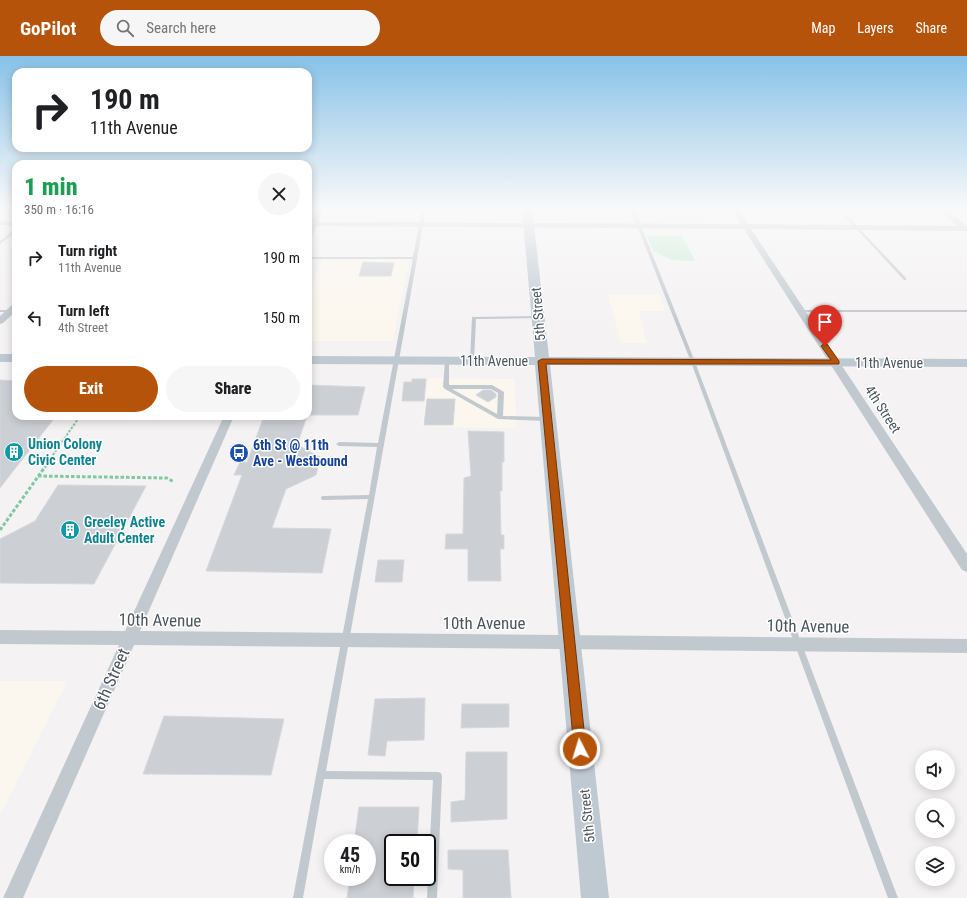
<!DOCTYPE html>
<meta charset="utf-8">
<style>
:root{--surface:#fff;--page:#f6f6f6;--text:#202124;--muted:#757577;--accent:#b45309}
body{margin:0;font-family:"Roboto Condensed",sans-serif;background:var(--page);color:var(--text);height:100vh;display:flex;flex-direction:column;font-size:15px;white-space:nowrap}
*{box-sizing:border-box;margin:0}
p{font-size:13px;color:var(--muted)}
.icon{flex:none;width:22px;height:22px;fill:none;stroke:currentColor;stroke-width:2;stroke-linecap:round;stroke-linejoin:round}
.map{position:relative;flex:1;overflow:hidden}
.panel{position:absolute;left:12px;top:104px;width:300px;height:260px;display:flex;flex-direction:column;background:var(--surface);border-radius:12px;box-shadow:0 2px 10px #0003}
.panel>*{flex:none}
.hud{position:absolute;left:12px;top:12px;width:300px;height:84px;border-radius:12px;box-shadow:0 2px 10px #0003;background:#fff;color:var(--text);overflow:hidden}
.fabs{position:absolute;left:915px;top:694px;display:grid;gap:8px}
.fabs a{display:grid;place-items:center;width:40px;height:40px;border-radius:50%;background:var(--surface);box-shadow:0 2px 10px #0003;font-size:20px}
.speed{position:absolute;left:324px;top:778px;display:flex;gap:8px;font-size:20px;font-weight:700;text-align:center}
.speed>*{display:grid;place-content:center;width:52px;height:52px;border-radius:50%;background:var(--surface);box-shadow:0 2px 10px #0003;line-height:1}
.speed small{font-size:10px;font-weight:400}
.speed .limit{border:2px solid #111;border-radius:6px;background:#fff;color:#111}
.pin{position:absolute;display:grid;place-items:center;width:34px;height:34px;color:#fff;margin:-41px -17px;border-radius:50% 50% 50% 0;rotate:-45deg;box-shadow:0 0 4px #0007}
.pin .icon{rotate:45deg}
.me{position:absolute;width:44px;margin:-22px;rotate:355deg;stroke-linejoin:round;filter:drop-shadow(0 0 3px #0008)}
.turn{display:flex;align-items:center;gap:14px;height:84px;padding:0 12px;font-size:18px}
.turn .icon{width:52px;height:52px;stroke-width:2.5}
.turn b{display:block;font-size:28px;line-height:34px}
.round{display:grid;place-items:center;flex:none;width:42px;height:42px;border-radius:21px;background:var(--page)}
.overview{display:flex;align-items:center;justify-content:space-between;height:68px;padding:0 12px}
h1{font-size:24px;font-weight:800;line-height:30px;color:#1e9e55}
.primary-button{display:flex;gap:8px;margin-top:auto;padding:8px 12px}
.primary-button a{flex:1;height:46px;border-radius:24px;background:var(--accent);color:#fff;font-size:16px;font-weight:800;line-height:46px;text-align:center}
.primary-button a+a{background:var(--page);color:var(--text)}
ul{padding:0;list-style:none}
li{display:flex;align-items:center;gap:12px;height:60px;padding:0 12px}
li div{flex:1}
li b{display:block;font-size:15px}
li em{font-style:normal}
header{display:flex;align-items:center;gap:24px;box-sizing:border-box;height:56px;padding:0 20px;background:var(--accent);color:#fff}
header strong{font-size:19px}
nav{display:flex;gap:22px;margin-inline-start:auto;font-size:14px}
.search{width:280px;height:36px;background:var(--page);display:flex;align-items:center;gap:10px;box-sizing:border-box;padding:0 14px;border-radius:22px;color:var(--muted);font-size:15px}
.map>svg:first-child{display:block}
</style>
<header>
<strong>GoPilot</strong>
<div class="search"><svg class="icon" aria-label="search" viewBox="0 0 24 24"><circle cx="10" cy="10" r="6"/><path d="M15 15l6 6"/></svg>Search here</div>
<nav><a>Map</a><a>Layers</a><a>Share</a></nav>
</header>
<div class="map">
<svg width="967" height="842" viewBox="0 0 967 842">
<rect width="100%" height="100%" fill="#f4f2f2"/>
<path fill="#fcf7ee" d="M323 202 409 203 393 285H308V238Z
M608 238 659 239 665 255H639L647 287H621Z
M428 322 515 323 516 372 422 371Z
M0 625H67L0 759Z"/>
<path fill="#c5edd3" d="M647 180H682L695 205 672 204 653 195Z"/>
<path fill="#cccfd4" stroke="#d7d8dd" d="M363 206 394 207 391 220H359Z
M412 323H426L424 345H402L404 326H412Z
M0 324 16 325V360H56L0 432Z
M308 329 365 331 358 359H308Z
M483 334H491L496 338V341L488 346 476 339Z
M427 343H455L453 369H424Z
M264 360H307L297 389 320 401 316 419 286 433 272 472 331 473 322 517 206 515 242 419H234L240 406H247Z
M468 375 504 376V406H502V435H500L501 479H504V493H500L501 525H468V493H445L446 478H463L464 422 471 420Z
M58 429 146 430 94 528 0 527V483L35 465Z
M378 504H404L402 526H375Z
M425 642 424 684 387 685 385 700 368 699 375 643Z
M462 648H509V671L461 672Z
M164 660 284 663 271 719 143 718Z
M466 696H507V763L451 766V746L465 744Z
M359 751H419L417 787H393V821H414L413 842H347L350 821H367V787H354Z
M448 794H508L511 842H463V814L448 813Z"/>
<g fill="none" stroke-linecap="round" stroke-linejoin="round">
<path stroke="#7fc9a2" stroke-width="2" stroke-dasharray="2.5 1.5" stroke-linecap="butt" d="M46 409 80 360"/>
<path stroke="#7fc9a2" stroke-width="3" stroke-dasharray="3.5 2" stroke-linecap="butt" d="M38 420 167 422 174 426
M0 474 47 408"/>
<path fill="#c1c9cf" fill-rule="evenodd" d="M422 152H426L326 715 438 716 441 717 442 720 437 842H427L433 724 324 723 303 842H293L368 443 324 444H322L321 442 322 440H324L369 439 377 391 339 390 336 388 339 386 378 387 413 203H308V201H413Z
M630 152H634L695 306 898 842H888L691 306Z
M837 152H840L906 222V224H904Z
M15 173H16V176L0 188V185Z
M0 254H10L12 255 10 256H0Z
M800 254H967V256H800Z
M538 260H540V262L476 263 474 305 472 307 470 306V305L472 261Z
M447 303 449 305V329H492L504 336 503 360 546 361 549 363 546 365 498 363 445 333 443 331 445 305ZM452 333H491L498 337 497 358Z"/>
<path fill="#c1c9cf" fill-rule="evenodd" d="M318 152H324L318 166 741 168 731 152H737L748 168 957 170 937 152H944L967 170V175L751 173 967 498V516L962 514 744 173 316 170 312 180 308 182V166H311Z
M0 165H16V169H0Z
M16 247V255L3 267 0 268V260L13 248Z
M224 360H234L140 575 967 583V597L134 589 23 842H3L119 589 0 588V574L125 575Z"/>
<path fill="#bfc9d2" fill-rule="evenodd" d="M522 152H532L549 301 967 303V311L550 309 609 842H581L535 309 308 308V300L535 301Z
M0 298H16V306H0Z"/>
</g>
<linearGradient id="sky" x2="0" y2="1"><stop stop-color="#87c2e8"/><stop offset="0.57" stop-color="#faf9f9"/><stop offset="1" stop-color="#faf9f9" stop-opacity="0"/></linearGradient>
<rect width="967" height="269" fill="url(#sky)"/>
<path fill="#b45309" stroke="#753606" d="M825 287 827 288 839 305V308H546L586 693 585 697 580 699 575 697 574 693 538 305 542 303 831 304 821 290Z"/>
<defs>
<g id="building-disc" transform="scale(1)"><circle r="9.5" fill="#0f9aa8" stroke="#fff"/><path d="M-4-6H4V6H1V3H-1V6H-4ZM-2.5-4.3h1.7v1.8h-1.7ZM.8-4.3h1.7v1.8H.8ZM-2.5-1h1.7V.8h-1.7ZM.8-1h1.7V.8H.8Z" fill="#fff"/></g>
<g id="bus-disc" transform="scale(1)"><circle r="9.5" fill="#1a4fb4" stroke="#fff"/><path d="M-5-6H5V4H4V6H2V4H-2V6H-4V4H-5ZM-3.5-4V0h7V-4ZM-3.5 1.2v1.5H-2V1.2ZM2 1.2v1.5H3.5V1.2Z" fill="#fff"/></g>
</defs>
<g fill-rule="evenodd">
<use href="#building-disc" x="14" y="396"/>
<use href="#bus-disc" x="239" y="397"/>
<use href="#building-disc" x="70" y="474"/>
</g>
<g text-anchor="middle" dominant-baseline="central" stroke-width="3" stroke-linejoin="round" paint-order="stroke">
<g font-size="14" fill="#4b565e" stroke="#fff">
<text transform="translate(538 258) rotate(-95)">5th Street</text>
<text x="494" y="305">11th Avenue</text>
<text x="889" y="307">11th Avenue</text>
<text transform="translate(883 353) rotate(57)">4th Street</text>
<text transform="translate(587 760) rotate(-96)">5th Street</text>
</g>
<g font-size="14" font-weight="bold" fill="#0d838f" stroke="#fff" text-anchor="start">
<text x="28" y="388">Union Colony<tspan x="28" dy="16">Civic Center</tspan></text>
<text x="84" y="466">Greeley Active<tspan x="84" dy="16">Adult Center</tspan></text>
</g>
<g font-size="14" font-weight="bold" fill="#164399" stroke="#fff" text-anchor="start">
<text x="253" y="389">6th St @ 11th<tspan x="253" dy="16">Ave - Westbound</tspan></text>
</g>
<g font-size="17" fill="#4b565e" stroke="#fff">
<text transform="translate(160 564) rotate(1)">10th Avenue</text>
<text x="484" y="567">10th Avenue</text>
<text transform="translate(808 570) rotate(1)">10th Avenue</text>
<text transform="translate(111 623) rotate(-66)">6th Street</text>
</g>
</g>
</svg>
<div class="fabs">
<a><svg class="icon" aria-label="sound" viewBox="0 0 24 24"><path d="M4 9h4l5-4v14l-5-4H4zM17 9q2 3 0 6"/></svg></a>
<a><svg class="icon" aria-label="search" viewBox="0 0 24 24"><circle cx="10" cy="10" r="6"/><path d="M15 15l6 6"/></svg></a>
<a><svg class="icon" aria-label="layers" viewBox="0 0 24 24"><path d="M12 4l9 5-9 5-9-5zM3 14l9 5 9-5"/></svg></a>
</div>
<div class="speed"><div>45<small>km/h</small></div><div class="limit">50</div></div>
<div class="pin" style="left:825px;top:290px;background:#d93025"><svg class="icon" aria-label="arrive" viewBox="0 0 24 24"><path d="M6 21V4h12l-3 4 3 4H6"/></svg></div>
<svg class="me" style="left:580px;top:693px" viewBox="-20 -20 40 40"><circle r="17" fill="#b45309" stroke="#fff" stroke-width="3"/><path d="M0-11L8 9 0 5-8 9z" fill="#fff"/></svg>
<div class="hud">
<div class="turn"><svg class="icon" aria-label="right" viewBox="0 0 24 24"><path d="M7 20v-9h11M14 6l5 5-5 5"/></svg><div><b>190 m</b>11th Avenue</div></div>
</div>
<section class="panel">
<div class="overview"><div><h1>1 min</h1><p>350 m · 16:16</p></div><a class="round"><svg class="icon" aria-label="close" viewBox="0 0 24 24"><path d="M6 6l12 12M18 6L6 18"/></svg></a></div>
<ul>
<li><svg class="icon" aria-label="right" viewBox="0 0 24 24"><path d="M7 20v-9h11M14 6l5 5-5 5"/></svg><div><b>Turn right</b><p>11th Avenue</p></div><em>190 m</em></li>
<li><svg class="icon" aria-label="left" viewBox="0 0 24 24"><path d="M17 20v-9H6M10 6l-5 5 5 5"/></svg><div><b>Turn left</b><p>4th Street</p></div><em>150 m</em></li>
</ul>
<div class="primary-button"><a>Exit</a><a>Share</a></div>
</section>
</div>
